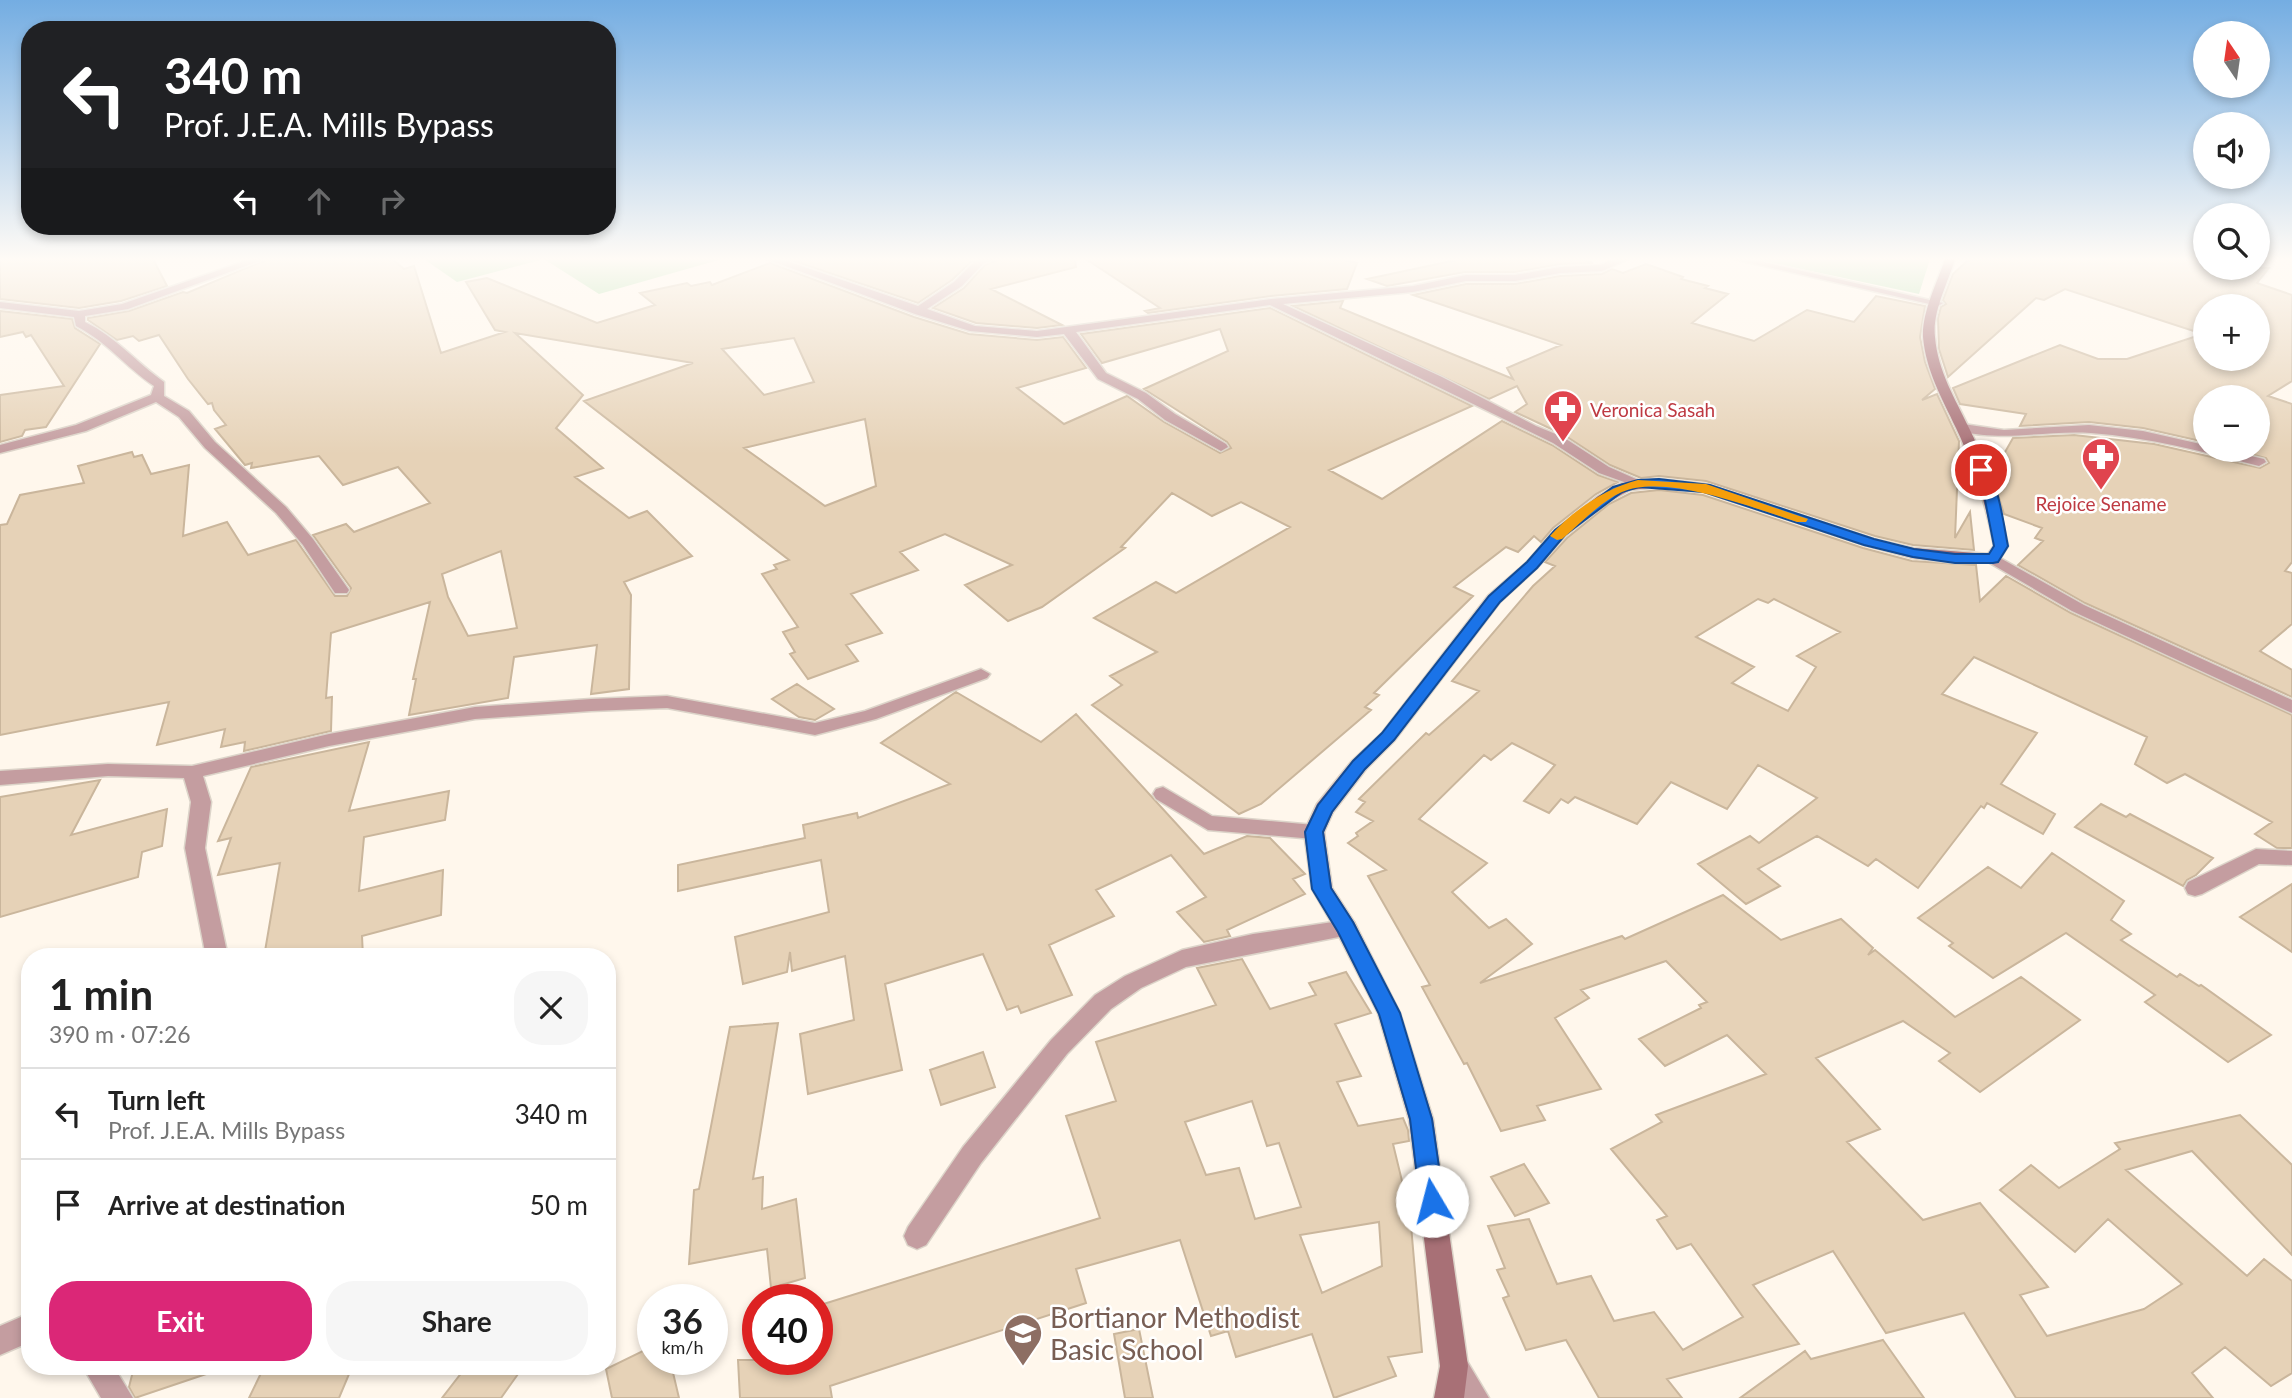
<!DOCTYPE html>
<meta charset="utf-8">
<style>
:root{--surface:#fff;--page:#f6f6f6;--text:#222;--muted:#767676;--line:#e0e0e0;--accent:#db2777}
body{margin:0;font-family:Lato,sans-serif;background:var(--page);color:var(--text);height:100vh;display:flex;flex-direction:column;font-size:26px;white-space:nowrap}
*{box-sizing:border-box;margin:0}
p{font-size:23px;color:var(--muted)}
.icon{flex:none;width:38px;height:38px;fill:none;stroke:currentColor;stroke-width:2;stroke-linecap:round;stroke-linejoin:round}
.map{position:relative;flex:1;overflow:hidden}
.panel{position:absolute;left:21px;top:948px;width:595px;height:427px;display:flex;flex-direction:column;background:var(--surface);border-radius:28px;box-shadow:0 4px 10px #0003}
.panel>*{flex:none}
.guide{position:absolute;left:21px;top:21px;width:595px;height:214px;border-radius:28px;box-shadow:0 4px 10px #0003;background:#202124;color:#fff;overflow:hidden}
.needle{width:46px;rotate:347deg}
.buttons{position:absolute;left:2193px;top:21px;display:grid;gap:14px}
.buttons a{display:grid;place-items:center;width:77px;height:77px;border-radius:50%;background:var(--surface);box-shadow:0 4px 10px #0003;font-size:35px}
.speed{position:absolute;left:637px;top:1284px;display:flex;gap:14px;font-size:35px;font-weight:700;text-align:center}
.speed>*{display:grid;place-content:center;width:91px;height:91px;border-radius:50%;background:var(--surface);box-shadow:0 4px 10px #0003;line-height:1}
.speed small{font-size:18px;font-weight:400}
.speed .limit{border:10px solid #d22;background:#fff;color:#111}
.pin{position:absolute;display:grid;place-items:center;width:60px;height:60px;color:#fff;margin:-30px;border:4px solid #fff;border-radius:50%;box-shadow:0 2px 7px #0007}
.me{position:absolute;width:77px;margin:-38px;rotate:352deg;stroke-linejoin:round;filter:drop-shadow(0 0 5px #0008)}
.turn{display:flex;align-items:center;gap:24px;height:147px;padding:0 28px;font-size:32px}
.turn .icon{width:91px;height:91px;stroke-width:2.5}
.turn b{display:block;font-size:49px;line-height:60px}
.lanes{display:flex;align-items:center;height:66px;padding:0 28px;background:#0003;justify-content:center;gap:35px;direction:ltr}
.lanes .off{opacity:.35}
.round{display:grid;place-items:center;flex:none;width:74px;height:74px;border-radius:28px;background:var(--page)}
.headline{display:flex;align-items:center;justify-content:space-between;height:119px;padding:0 28px}
h1{font-size:42px;font-weight:700;line-height:52px}
.cta{display:flex;gap:14px;margin-top:auto;padding:14px 28px}
.cta a{flex:1;height:80px;border-radius:28px;background:var(--accent);color:#fff;font-size:28px;font-weight:700;line-height:80px;text-align:center}
.cta a+a{background:var(--page);color:var(--text)}
ul{padding:0;list-style:none}
li{display:flex;align-items:center;gap:21px;height:91px;padding:0 28px;border-top:2px solid var(--line)}
li div{flex:1}
li b{display:block;font-size:26px}
li em{font-style:normal}
.map>svg:first-child{display:block}
</style>
<div class="map">
<svg width="2292" height="1398" viewBox="0 0 2292 1398">
<rect width="100%" height="100%" fill="#fff7ec"/>
<path fill="#a9dca7" d="M1754 259H1930L1919 294Z"/>
<path fill="#9eda9c" d="M424 259H722L599 294 544 259 457 282Z"/>
<path fill="#e6d2b7" stroke="#cab69c" stroke-width="2" fill-rule="evenodd" d="M0 259H153L167 286 121 301 79 308 0 299Z
M268 259H392L404 269 414 266 441 353 505 332 495 330 466 282 487 278 597 323 655 305 640 293 687 283 691 286 710 282 712 285 770 263 914 317 969 334 1037 340 1063 337 1086 368 1017 388 1064 424 1127 396 1164 422 1220 453 1231 448 1227 442 1144 389 1228 351 1220 329 1102 363 1081 334 1270 308 1472 406 1329 470 1382 499 1502 421 1552 445 1598 475 1618 482 1596 494 1553 528 1541 542 1534 536 1518 552 1506 547 1454 587 1473 596 1374 693 1379 695 1365 707 1371 710 1261 804 1239 814 1092 705 1122 685 1110 676 1157 652 1094 618 1156 582 1176 593 1290 527 1241 502 1212 516 1172 493 1121 547 1125 548 1042 607 1008 621 965 585 1012 565 945 534 900 552 918 570 851 594 882 633 846 645 858 661 808 679 790 654 795 652 783 632 798 627 762 574 777 569 774 565 789 560 584 401 693 363 515 333 583 395 556 428 603 468 575 477 629 518 647 511 692 556 624 582 631 595 629 689 591 694 597 645 514 657 508 698 409 715 416 679H413L430 602 331 633 326 698 332 697 331 731 244 751 245 742 221 747 225 729 157 745 169 702 0 735V525L7 524 20 495 84 483 78 466 132 452 134 457 142 455 151 474 189 465 183 536 227 522 248 555 296 540 335 596H347L351 588 313 535 346 524 354 532 430 503 398 467 343 485 319 456 251 468 252 463 245 465 215 429 226 425 214 410 212 403 208 404 188 379 159 335 139 341 133 336 117 340 88 320V318L129 311 183 292 187 293ZM794 338 814 382 764 395 722 349ZM865 419 876 486 825 506 744 448ZM501 551 517 628 468 636 448 597 442 574Z
M788 259H974L952 280 918 303Z
M999 259H1075L1076 267 991 289 1062 325 1037 328 976 323 933 308 964 288 985 265Z
M1086 259H1341L1357 263 1347 289 1271 296 1148 313 1145 311 1160 308Z
M1461 259H1582L1593 263 1560 264 1515 272H1465L1387 286 1367 279Z
M1969 259H2205V268H2269L2257 283 2292 295V381L2268 396 2292 404V562L2285 571 2292 573V624L2260 651 2292 670V697L2085 603 2018 565 2043 541 2035 538 2042 528 2004 514 1992 475 2013 438 2074 435 2154 444 2260 468 2269 463 2266 458 2236 450H2258V397H2205V442L2143 428 2089 422 2020 426 2026 414 1960 404 1953 388 2060 345 2098 359H2127L2203 334 2065 289 2044 300 2036 298 1948 377 1939 349 1938 318 1941 307 1946 304 1943 300 1953 274ZM2205 306H2258V359H2205Z
M1646 264 1683 277 1681 279 1708 286 1705 288 1728 294 1692 323 1754 341 1807 310 1854 322 1876 296 1925 306 1920 337 1925 362 1935 389 1922 400 1937 394 1959 441 1955 538 1970 512 1974 550 1913 545 1875 536 1706 481 1659 476 1641 478 1610 465 1564 435 1515 412 1527 404 1517 386 1489 399 1293 306 1343 301 1340 308 1513 379 1507 368 1561 345 1413 295 1466 284H1515L1560 276 1602 274 1612 269 1623 273Z
M0 311 72 319 75 328 100 344 46 427 25 430 22 436 0 442V395L64 386 31 335 26 337 23 332 0 337Z
M1659 490 1703 495 1863 548 1912 561 1976 565 1980 601 2006 576 2071 613 2292 715V848H2277L2255 834 2272 822 2185 774 2167 783 2135 764 2147 737 1974 657 1942 694 2037 733 2001 784 2055 814 2043 834 1987 803 1984 808 1981 806 1918 888 1876 859 1868 866 1817 836 1758 869 1780 886 1746 904 1698 864 1750 836 1759 843 1817 798 1758 765 1727 809 1671 782 1637 824 1575 797 1568 803 1561 799 1549 813 1524 801 1555 765 1512 743 1491 760 1484 755 1419 819 1487 863 1452 892 1489 928 1506 919 1532 944 1480 983 1622 936 1625 939 1723 895 1781 940 1841 919 1873 948 1868 955 1875 950 1955 1017 2021 977 2080 1020 1980 1092 1939 1061 1950 1053 1903 1021 1816 1058 1880 1129 1847 1142 1923 1220 1980 1203 2048 1287 2020 1295 2047 1336 2144 1309 2182 1284 2108 1219 2075 1252 2000 1190 2031 1165 2059 1188 2120 1149 2115 1143 2240 1115 2292 1165V1255L2192 1151 2126 1170 2247 1276 2264 1259 2292 1281V1373L2271 1386 2225 1347 2192 1373 2213 1398H2016L1964 1313 1886 1333 1833 1251 1753 1285 1799 1344 1667 1379 1682 1398H1599L1566 1340 1526 1350 1503 1298 1509 1296 1497 1270 1505 1268 1488 1226 1529 1219 1557 1284 1591 1276 1614 1321 1654 1312 1683 1350 1743 1317 1691 1244 1677 1249 1657 1220 1667 1216 1611 1149 1662 1122 1656 1115 1766 1074 1727 1035 1665 1066 1639 1039 1701 1008 1699 1005 1707 1002 1666 961 1581 990 1589 998 1555 1018 1601 1089 1537 1106 1545 1120 1501 1131 1467 1063 1464 1064 1422 987 1430 985 1368 876 1386 870 1348 843 1358 836 1356 833 1373 821 1356 812 1365 802 1359 799 1426 733 1429 735 1479 691 1452 681 1533 586 1555 566 1545 562 1567 538 1609 504 1631 493ZM1758 599 1768 603 1774 599 1840 632 1797 656 1816 667 1788 711 1732 683 1754 667 1696 637Z
M797 684 834 709 815 720 799 717 772 699Z
M956 692 1041 742 1076 714 1204 854 1247 836 1270 838 1305 874 1293 879 1305 894 1227 930 1230 936 1204 942 1177 912 1206 897 1171 855 1096 890 1114 916 1049 945 1072 995 1021 1013 1018 1006 1007 1010 983 954 885 984 902 1070 808 1094 800 1034 854 1020 845 956 792 971 790 952 787 972 743 984 735 937 829 912 821 860 678 891V865L805 838 803 825 857 813 858 818 950 784 881 743Z
M369 742 349 811 449 791 445 820 364 837 359 891 443 870 441 915 362 936 363 957H264L280 863 218 875 231 838 218 841 251 767Z
M100 780 71 835 167 809 162 846 142 852 138 877 0 917V797Z
M2101 804 2126 817 2130 814 2213 858 2196 875 2187 880 2183 886 2075 827Z
M2052 853 2124 901 2111 920 2131 934 2121 940 2177 977 2180 974 2199 986 2201 985 2271 1035 2228 1062 2145 1002 2155 995 2066 933 1993 978 1949 946 1953 943 1918 918 1988 867 2021 888Z
M2292 884V952L2240 917Z
M1242 959 1270 1009 1316 995 1309 983 1346 972 1371 1013 1335 1024 1361 1076 1337 1082 1358 1126 1403 1118 1408 1130 1409 1141 1393 1144 1410 1214 1422 1352 1388 1357 1396 1376 1334 1398 1312 1334 1236 1357 1228 1331 1211 1336 1180 1240 1076 1269 1086 1303 830 1386 832 1398H740L738 1360H817V1306L1100 1218 1066 1116 1116 1101 1096 1042 1216 1005 1197 968ZM1252 1101 1267 1146 1279 1143 1301 1207 1255 1219 1239 1168 1206 1175 1185 1122ZM1379 1222 1382 1266 1322 1293 1300 1235Z
M778 1023 753 1179 763 1177 762 1209 796 1199 805 1278 771 1288 767 1249 689 1264 694 1190 699 1189 730 1027Z
M983 1052 995 1087 941 1105 930 1070Z
M1524 1164 1549 1203 1515 1216 1491 1177Z
M1139 1329 1153 1398H1125L1114 1334Z
M1883 1340 1924 1398H1740L1805 1351 1811 1359Z
M653 1346V1360H670L679 1398H612L606 1369Z
M134 1367H214L215 1371 135 1398 129 1387Z
M264 1367H352L339 1398H249Z
M466 1367H523L501 1398H442Z"/>
<g fill="none" stroke-linecap="round" stroke-linejoin="round">
<g stroke="#dcd4c9" stroke-width="3">
<path id="lane" d="M1963 424 2004 430 2089 425 2143 431 2205 445V450H2225L2264 459 2266 462 2259 466C2204 452 2148 437 2091 433 2045 430 2007 442 1958 431V425Z
M1163 787 1212 816 1314 825 1321 827 1324 832 1321 837 1314 839 1208 830 1156 799 1153 794 1156 789Z
M1346 920 1354 922 1357 928 1354 934 1186 967 1141 988 1111 1009 1067 1054 981 1163 926 1245 917 1249 908 1245 904 1236 908 1227 963 1147 1051 1040 1095 995 1125 976 1182 950 1253 934Z
M1454 1352 1464 1356 1489 1398H1457L1440 1366 1444 1356Z"/>
</g>
<g stroke="#dcd4c9" stroke-width="3">
<path id="street" d="M251 259H265L128 309 85 316V322C116 337 137 363 164 382V396L189 411 215 442 286 507 313 539 349 590 347 593H335L303 545 276 513 205 448 179 417 156 402 86 431 0 453V445L76 425 151 395 154 386C124 366 109 343 76 326L74 317 0 308V302L79 311 122 304Z
M767 259H781L918 306 954 282 977 259H996L984 263 962 286 927 309 975 326 1037 331 1271 299 1413 286 1466 275H1515L1560 267 1600 265 1616 259H1629L1602 271 1560 273 1515 281H1466L1413 292 1283 304 1442 377 1536 426 1563 437 1609 467 1645 483 1638 487 1599 473 1553 443 1270 305 1076 332 1106 373 1146 393 1175 414 1226 444 1228 447 1221 451 1165 420 1138 399 1098 379 1064 334 1037 337 970 331 915 314Z
M1733 259H1750L1943 303 1938 306Z
M1993 554 2084 605 2292 700V713L2072 611 1988 562 1985 559 1988 556Z
M981 669 990 674 987 678 876 719 815 735 667 708 591 711 475 719 329 746 203 776 211 802 205 848 228 957H206L185 848 191 802 184 778 108 776 0 785V771L108 764 192 766 329 734 475 707 591 699 667 696 815 723 865 711Z
M2256 849 2292 851V865L2259 864 2202 894 2195 896 2188 894 2185 888 2188 882Z
M30 1313V1342L0 1355V1326Z
M83 1367H114L133 1398H101Z"/>
</g>
<g stroke="#dcd4c9" stroke-width="3">
<path id="secondary" d="M1945 259H1955C1948 283 1932 312 1935 337 1938 372 1955 398 1969 428 1988 466 2000 504 2008 546L1998 562 1955 563 1913 558 1864 545 1704 492 1659 487 1630 490 1608 502 1565 536 1537 568 1500 602 1394 741 1366 769 1333 812 1324 832 1332 888 1354 922 1400 1013 1433 1119 1468 1366 1464 1398H1434L1440 1366 1409 1119 1378 1013 1337 932 1312 889 1304 832 1317 804 1352 761 1382 733 1488 596 1527 562 1555 530 1598 496 1622 483 1659 479 1706 484 1874 539 1913 548 1988 554 1994 546C1986 504 1974 466 1956 428 1942 398 1926 371 1923 337 1922 312 1937 283 1945 259Z"/>
</g>
<use href="#lane" fill="#c49da0" fill-rule="evenodd"/>
<use href="#street" fill="#c49da0" fill-rule="evenodd"/>
<use href="#secondary" fill="#a87076" fill-rule="evenodd"/>
</g>
<linearGradient id="sky" x2="0" y2="1"><stop stop-color="#74ade2"/><stop offset="0.57" stop-color="#fffbf6"/><stop offset="1" stop-color="#fffbf6" stop-opacity="0"/></linearGradient>
<rect width="2292" height="454" fill="url(#sky)"/>
<path fill="#1a73e8" stroke="#114b97" stroke-width="2" d="M1981 466C1998 473 2004 528 2008 546L1998 562 1993 563H1955L1913 557 1864 545 1704 492 1639 487 1622 492 1565 535 1537 568 1500 602 1394 740 1365 769 1332 812 1323 832 1331 888 1353 922 1400 1013 1432 1119 1444 1201 1440 1209 1432 1213 1424 1209 1420 1201 1410 1119 1379 1014 1338 932 1312 889 1305 832 1318 805 1353 761 1382 733 1489 596 1527 562 1555 530 1613 487 1638 480 1659 479 1710 485 1874 539 1914 549 1955 554H1989L1994 546 1984 495 1975 470Z"/>
<path fill="#f59e0b" d="M1638 480 1706 484 1808 519 1806 522H1797C1754 508 1665 473 1622 492 1600 502 1580 524 1562 539L1557 540 1550 536C1572 511 1606 488 1638 480Z"/>
<defs>
<g id="pharmacy-pin" transform="scale(2.0125)"><path d="M0 17L-7.5 6A9.5 9.5 0 1 1 7.5 6Z" fill="#e0444e" stroke="#fff"/><path d="M-2-6h4v4h4v4h-4v4h-4v-4h-4v-4h4Z" fill="#fff"/></g>
<g id="school-pin" transform="scale(2.0125)"><path d="M0 17L-7.5 6A9.5 9.5 0 1 1 7.5 6Z" fill="#8d6e63" stroke="#fff"/><path d="M0-5L7-2L0 1L-7-2ZM-4 1L0 2.5L4 1V4Q0 6-4 4Z" fill="#fff"/></g>
</defs>
<g fill-rule="evenodd">
<use href="#pharmacy-pin" x="1563" y="409"/>
<use href="#pharmacy-pin" x="2101" y="457"/>
<use href="#school-pin" x="1023" y="1333"/>
</g>
<g text-anchor="middle" dominant-baseline="central" stroke-width="5" stroke-linejoin="round" paint-order="stroke">
<g font-size="19" fill="#be3a42" stroke="#fff" text-anchor="start">
<text x="1590" y="409">Veronica Sasah</text>
<text x="2101" y="503" text-anchor="middle">Rejoice Sename</text>
</g>
<g font-size="28" fill="#785e54" stroke="#fff" text-anchor="start">
<text x="1050" y="1317">Bortianor Methodist<tspan x="1050" dy="32">Basic School</tspan></text>
</g>
</g>
</svg>
<div class="buttons">
<a><svg class="needle" viewBox="-14 -14 28 28"><path d="M0-13l5 13h-10z" fill="#e53935"/><path d="M0 13l5-13h-10z" fill="#767676"/></svg></a>
<a><svg class="icon" aria-label="sound" viewBox="0 0 24 24"><path d="M4 9h4l5-4v14l-5-4H4zM17 9q2 3 0 6"/></svg></a>
<a><svg class="icon" aria-label="search" viewBox="0 0 24 24"><circle cx="10" cy="10" r="6"/><path d="M15 15l6 6"/></svg></a>
<a>+</a>
<a>−</a>
</div>
<div class="speed"><div>36<small>km/h</small></div><div class="limit">40</div></div>
<div class="pin" style="left:1981px;top:470px;background:#d93025"><svg class="icon" aria-label="arrive" viewBox="0 0 24 24"><path d="M6 21V4h12l-3 4 3 4H6"/></svg></div>
<svg class="me" style="left:1432px;top:1201px" viewBox="-20 -20 40 40"><circle r="19" fill="#fff"/><path d="M0-13L10 11 0 6-10 11z" fill="#1a73e8"/></svg>
<div class="guide">
<div class="turn"><svg class="icon" aria-label="left" viewBox="0 0 24 24"><path d="M17 20v-9H6M10 6l-5 5 5 5"/></svg><div><b>340 m</b>Prof. J.E.A. Mills Bypass</div></div>
<div class="lanes"><svg class="icon" aria-label="left" viewBox="0 0 24 24"><path d="M17 20v-9H6M10 6l-5 5 5 5"/></svg><svg class="icon off" aria-label="ahead" viewBox="0 0 24 24"><path d="M12 20V5M6 11l6-6 6 6"/></svg><svg class="icon off" aria-label="right" viewBox="0 0 24 24"><path d="M7 20v-9h11M14 6l5 5-5 5"/></svg></div>
</div>
<section class="panel">
<div class="headline"><div><h1>1 min</h1><p>390 m · 07:26</p></div><a class="round"><svg class="icon" aria-label="close" viewBox="0 0 24 24"><path d="M6 6l12 12M18 6L6 18"/></svg></a></div>
<ul>
<li><svg class="icon" aria-label="left" viewBox="0 0 24 24"><path d="M17 20v-9H6M10 6l-5 5 5 5"/></svg><div><b>Turn left</b><p>Prof. J.E.A. Mills Bypass</p></div><em>340 m</em></li>
<li><svg class="icon" aria-label="arrive" viewBox="0 0 24 24"><path d="M6 21V4h12l-3 4 3 4H6"/></svg><div><b>Arrive at destination</b></div><em>50 m</em></li>
</ul>
<div class="cta"><a>Exit</a><a>Share</a></div>
</section>
</div>
